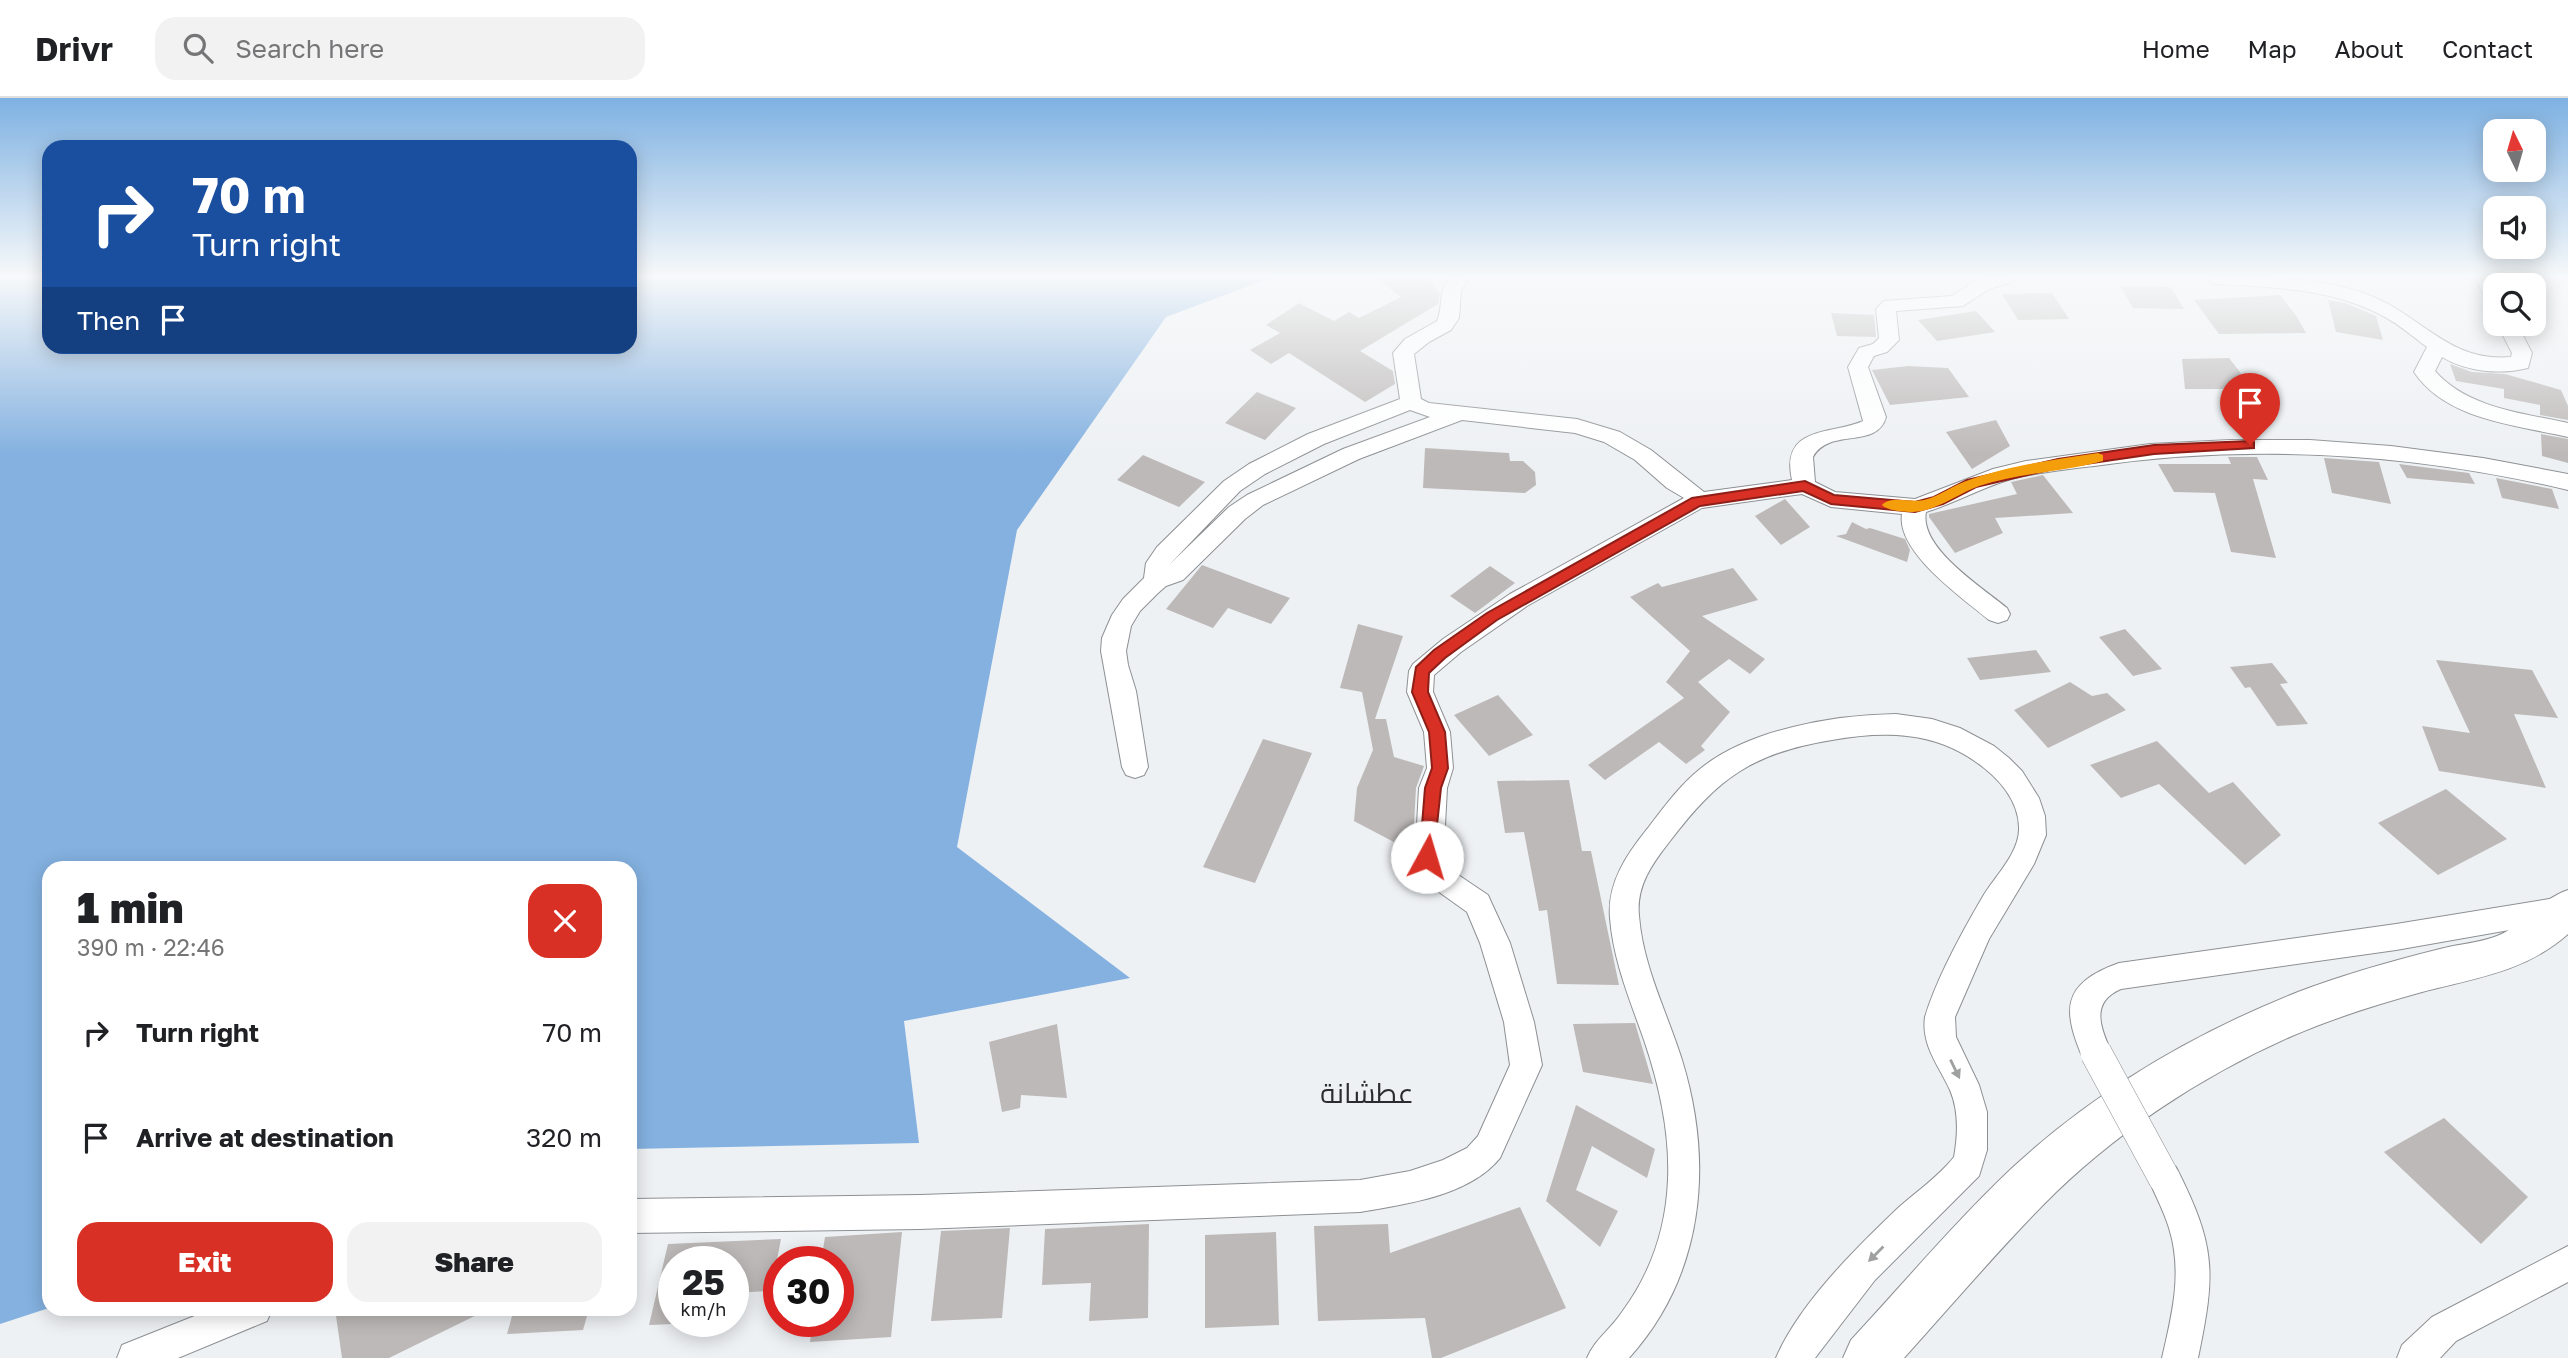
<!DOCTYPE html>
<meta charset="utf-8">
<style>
:root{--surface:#fff;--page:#f2f2f2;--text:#202124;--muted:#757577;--line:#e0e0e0;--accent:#d93025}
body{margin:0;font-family:"Golos Text",Cairo,sans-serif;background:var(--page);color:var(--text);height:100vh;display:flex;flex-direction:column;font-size:26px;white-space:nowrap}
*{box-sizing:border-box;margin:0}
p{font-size:23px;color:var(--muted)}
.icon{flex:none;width:38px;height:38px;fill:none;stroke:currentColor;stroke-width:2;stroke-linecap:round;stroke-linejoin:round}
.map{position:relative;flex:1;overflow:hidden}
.side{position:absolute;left:42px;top:763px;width:595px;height:455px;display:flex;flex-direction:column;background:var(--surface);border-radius:21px;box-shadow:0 4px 18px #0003}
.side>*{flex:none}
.hud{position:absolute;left:42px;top:42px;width:595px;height:214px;border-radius:21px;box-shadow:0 4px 18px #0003;background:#1a4fa0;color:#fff;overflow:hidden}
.needle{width:46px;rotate:355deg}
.buttons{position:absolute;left:2483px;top:21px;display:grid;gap:14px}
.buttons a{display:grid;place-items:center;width:63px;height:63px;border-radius:14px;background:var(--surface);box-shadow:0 4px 18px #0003;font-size:35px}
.speed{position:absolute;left:658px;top:1148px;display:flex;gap:14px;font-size:35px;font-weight:700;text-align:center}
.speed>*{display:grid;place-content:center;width:91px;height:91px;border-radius:50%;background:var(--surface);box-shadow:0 4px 18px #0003;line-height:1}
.speed small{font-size:18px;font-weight:400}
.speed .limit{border:10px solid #d22;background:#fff;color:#111}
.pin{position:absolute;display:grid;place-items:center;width:60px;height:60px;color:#fff;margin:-72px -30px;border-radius:50% 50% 50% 0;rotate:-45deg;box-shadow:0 0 7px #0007}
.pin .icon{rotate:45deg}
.me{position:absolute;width:77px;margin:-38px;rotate:6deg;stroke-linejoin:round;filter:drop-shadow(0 0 5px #0008)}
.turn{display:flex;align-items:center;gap:24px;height:147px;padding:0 35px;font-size:32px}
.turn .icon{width:91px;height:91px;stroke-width:2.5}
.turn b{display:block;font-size:49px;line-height:60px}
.then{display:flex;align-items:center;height:66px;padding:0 35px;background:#0003;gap:14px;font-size:26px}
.round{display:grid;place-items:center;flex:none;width:74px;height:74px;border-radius:21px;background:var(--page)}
.head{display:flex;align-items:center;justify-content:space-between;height:119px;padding:0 35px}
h1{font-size:42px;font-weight:800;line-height:52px}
.button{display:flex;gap:14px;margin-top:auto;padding:14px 35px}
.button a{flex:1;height:80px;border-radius:21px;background:var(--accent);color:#fff;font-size:28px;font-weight:800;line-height:80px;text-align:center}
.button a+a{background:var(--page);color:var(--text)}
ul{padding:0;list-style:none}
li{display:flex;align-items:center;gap:21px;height:105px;padding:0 35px}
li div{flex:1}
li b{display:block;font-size:26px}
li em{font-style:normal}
header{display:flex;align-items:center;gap:42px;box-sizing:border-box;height:98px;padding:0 35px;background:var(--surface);border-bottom:2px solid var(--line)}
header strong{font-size:33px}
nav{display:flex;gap:38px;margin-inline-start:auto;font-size:24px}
.search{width:490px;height:63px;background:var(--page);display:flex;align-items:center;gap:18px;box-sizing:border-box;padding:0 24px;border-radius:21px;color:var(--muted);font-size:26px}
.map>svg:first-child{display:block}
</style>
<header>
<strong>Drivr</strong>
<div class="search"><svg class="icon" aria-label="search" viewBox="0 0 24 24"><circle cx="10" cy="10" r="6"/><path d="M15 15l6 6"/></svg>Search here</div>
<nav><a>Home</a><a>Map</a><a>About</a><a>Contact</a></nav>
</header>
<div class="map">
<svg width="2568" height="1260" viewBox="0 0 2568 1260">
<rect width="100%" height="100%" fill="#eef1f4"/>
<path fill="#84b1e0" d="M0 180H49V248H630V180H1270L1166 219 1017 432 957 749 1130 880 904 923 919 1045 630 1051V770H49V1210L0 1226Z"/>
<path fill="#bdb9b8" d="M1376 180H1428L1440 195 1438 206 1360 253 1393 273 1395 286 1365 304 1289 255 1271 266 1250 252 1280 235 1266 227 1299 205 1334 223 1349 214 1359 220 1401 199Z
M2120 188 2171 189 2184 211 2133 210Z
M2052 195 2069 221 2018 222 2002 196Z
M2280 197 2297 219 2306 235 2219 236 2194 202Z
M2328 202 2345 205 2376 218 2383 242 2336 234Z
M1976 213 1995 234 1937 243 1918 222Z
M1831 215 1874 217 1876 239 1837 238Z
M2229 260 2253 291H2185L2182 261Z
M2450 266 2472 274 2505 276 2561 292 2568 308V322L2540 317V307L2504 300V291L2456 283Z
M1908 268 1948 270 1969 299 1890 307 1872 272Z
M1257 294 1296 310 1265 342 1225 325Z
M1996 322 2010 348 1972 371 1946 334Z
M2541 336 2568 341V365L2542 358Z
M1425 350 1509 355 1510 363H1523L1535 374 1536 387 1525 395 1423 390Z
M1143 357 1205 384 1179 409 1117 382Z
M2228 359H2257L2268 382 2253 381 2276 460 2231 454 2215 395 2174 394 2158 366H2231Z
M2324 360 2379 364 2391 406 2332 395Z
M2399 366 2469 375 2475 386 2407 380Z
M2043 377 2073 415 1995 420 2003 435 1955 455 1929 419V416L2017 396 2011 384Z
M2496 380 2552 391 2559 411 2502 400Z
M1785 401 1810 429 1781 447 1755 418Z
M1852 424 1866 431 1870 430 1905 441 1910 452 1907 464 1836 438 1846 436Z
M1202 467 1290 500 1271 526 1228 510 1213 530 1166 511Z
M1490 468 1515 485 1475 515 1450 498Z
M1733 470 1758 502 1702 518 1765 561 1750 576 1729 561 1698 584 1730 614 1701 648 1705 652 1686 666 1659 644 1605 682 1588 667 1684 600 1666 584 1690 553 1630 499 1658 485 1662 489Z
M1358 526 1403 538 1375 621H1386L1394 659 1424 668 1416 690 1414 727 1409 744V752L1354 723 1357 690 1373 652 1362 594 1340 590Z
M2125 531 2162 571 2133 578 2099 539Z
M2036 552 2051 574 1980 582 1967 560Z
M2436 562 2532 572 2558 620 2514 616 2546 690 2439 673 2422 628 2470 635Z
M2272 565 2288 585 2280 586 2308 626 2277 628 2250 589 2245 590 2230 569Z
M2070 584 2092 598 2107 595 2126 612 2048 650 2014 612Z
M1498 597 1533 637 1489 658 1454 617Z
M1263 641 1312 655 1255 785 1203 769Z
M2157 643 2209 695 2233 684 2281 737 2245 767 2159 686 2121 700 2090 667Z
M1569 682 1582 753H1591L1619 887 1557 886 1547 812 1539 813 1524 734 1505 735 1497 683Z
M2446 691 2507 741 2438 777 2378 725Z
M1635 925 1653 986 1583 974 1573 926Z
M1057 926 1067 1000 1021 997 1020 1010 1002 1014 989 944Z
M1576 1007 1655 1051 1647 1080 1592 1048 1576 1092 1618 1113 1600 1149 1546 1103Z
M2444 1020 2528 1099 2481 1146 2384 1054Z
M1520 1109 1566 1210 1441 1260H1432L1425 1220 1318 1223 1314 1128 1388 1126 1390 1155Z
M1149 1126 1148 1220 1089 1223 1091 1185 1042 1187 1045 1131Z
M1010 1130 1002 1220 931 1223 941 1133Z
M902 1134 891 1239 810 1244 813 1223H838V1164H821L825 1139Z
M1276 1134 1279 1227 1205 1230V1137Z
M781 1141 771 1193 733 1195V1164H674V1226L649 1227 668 1146Z
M335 1211H489L389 1260H342Z
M514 1211H589L583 1232 507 1236Z"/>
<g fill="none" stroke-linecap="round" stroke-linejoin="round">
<g stroke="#8d9093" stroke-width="2">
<path id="minor" d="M1450 180H1470L1461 192 1459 220 1451 232 1429 244 1414 256 1421 301 1429 305 1577 321 1620 334 1651 352 1704 394 1792 382C1780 327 1832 337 1863 323L1848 269 1859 250 1873 246 1879 240 1876 211 1884 203 1952 198 1980 180H2014L2011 184 1989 191 1963 208 1896 213 1899 242 1887 254 1874 258 1868 269 1886 319C1877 352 1829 329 1813 359L1815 384 1835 394 1915 401 1993 371 2026 363 2150 346 2230 342H2310L2391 348 2483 360 2568 376V392C2414 355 2250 345 2094 368 2068 371 2041 374 2015 380 1984 388 1956 405 1926 414 1919 450 1982 489 2007 510L2010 516 2007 522 1998 525 1989 522C1963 500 1896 454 1902 416L1831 409 1802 396 1702 410 1527 508 1461 554 1434 577 1433 594 1450 634 1453 670 1447 690 1445 727 1439 745 1441 759 1445 768 1488 797 1492 806 1510 845 1534 924 1542 967 1500 1060C1469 1098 1406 1106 1360 1114L920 1131 630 1135V1101L920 1097 1360 1082 1410 1073 1443 1062 1467 1050 1478 1038 1510 967 1504 924 1480 845 1467 814 1425 784 1413 759 1411 745 1417 727 1419 690 1427 670 1424 634 1407 594 1409 573 1413 566 1443 541 1510 496 1684 400 1667 390 1635 362 1604 344 1575 335 1462 322 1359 361 1263 407 1245 421 1183 482 1166 488 1158 495 1140 513 1131 528 1126 553 1128 567 1136 593 1148 669 1144 677 1135 680 1126 677 1122 669 1101 553 1102 540 1112 517 1123 501 1144 480 1146 465 1157 449 1224 383 1249 366 1308 336 1400 301 1393 255 1405 241 1437 223C1444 207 1437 195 1450 180ZM1410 312 1430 319 1343 351 1247 397 1229 409 1169 467 1240 393 1265 376 1324 346Z
M2204 180C2258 180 2311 177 2363 195 2420 214 2447 265 2511 259L2512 255 2497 226H2517L2532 255 2528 270C2500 277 2467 274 2442 259L2435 273C2467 310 2523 315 2568 325V339C2516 327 2446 322 2414 274L2427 249C2413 239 2399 226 2383 218 2331 190 2272 189 2214 186Z
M2475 180H2495L2498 187H2496V208L2489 206Z
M1896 616 1932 621 1960 630 1994 648 2009 660 2022 673 2039 700 2045 718 2046 737 2034 766 1989 841 1955 919 1956 939 1979 987 1987 1014V1052L1979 1078 1875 1182 1815 1260H1776C1799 1206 1856 1150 1898 1110 1917 1093 1938 1079 1954 1059 1958 1037 1959 1013 1950 992 1939 968 1921 947 1925 919 1936 882 1962 834 1982 800 1994 779 2018 757 2019 732 2020 703 1998 679 1976 664 1933 633 1883 633 1832 642 1752 655 1718 680 1670 743 1652 766 1636 788 1639 818 1643 869 1667 914 1682 962 1714 1066 1704 1177 1629 1260H1587C1595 1241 1611 1231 1622 1214 1651 1175 1666 1130 1668 1082 1670 1034 1659 986 1644 942 1630 902 1613 862 1610 820 1607 785 1627 756 1648 730 1664 709 1680 687 1700 671 1749 631 1834 617 1896 616Z
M2568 798 2566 822 2396 852 2121 891C2090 904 2100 930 2112 955L2107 965 2096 969 2085 965C2062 913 2060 886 2119 865L2396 826Z
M2164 1064 2176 1069C2216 1148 2216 1174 2198 1260H2162C2172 1217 2183 1174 2169 1130 2164 1113 2155 1097 2148 1080L2152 1069Z
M2568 1148V1184L2456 1243 2440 1260H2397L2402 1247 2432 1219Z
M212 1211H272L267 1223 178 1260H117L122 1247Z"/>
</g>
<g stroke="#8d9093" stroke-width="2">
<path id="secondary" d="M2568 792V836C2525 874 2475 880 2422 894 2378 906 2334 920 2292 938 2201 978 2113 1036 2043 1107 1995 1156 1950 1209 1904 1260H1843L1851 1242C1903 1186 1956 1123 2011 1071 2094 994 2192 936 2298 894 2345 876 2392 863 2440 851 2459 846 2480 845 2497 838 2524 827 2541 801 2568 792Z"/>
</g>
<use href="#minor" fill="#fff" fill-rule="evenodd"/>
<use href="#secondary" fill="#fff" fill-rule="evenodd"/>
<g stroke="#8d9093" stroke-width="32" stroke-linecap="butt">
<path id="minor-bridge" d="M2096 955 2164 1080"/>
</g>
<use href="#minor-bridge" stroke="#fff" stroke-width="31"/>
</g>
<defs><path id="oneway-solid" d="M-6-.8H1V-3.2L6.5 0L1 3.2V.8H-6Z" transform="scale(1.75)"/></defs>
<g fill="#9fa0a0">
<use href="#oneway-solid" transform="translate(1955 971) rotate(64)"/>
<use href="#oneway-solid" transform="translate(1876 1156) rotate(135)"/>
</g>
<linearGradient id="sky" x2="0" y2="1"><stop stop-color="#7eb1e2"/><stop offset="0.5" stop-color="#f7f9fa"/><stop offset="1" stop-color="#f7f9fa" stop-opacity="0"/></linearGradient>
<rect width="2568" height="357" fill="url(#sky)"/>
<path fill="#d93025" stroke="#8d1f18" stroke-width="2" d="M2250 343 2254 344V350L2154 356 2058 370 1976 389 1943 406 1915 414 1831 406 1803 393 1700 408 1497 522 1445 560 1429 575 1428 594 1445 634 1448 670 1441 690 1433 764H1421L1417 745 1422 727 1425 690 1432 670 1429 634 1412 594 1416 569 1434 552 1487 515 1692 400 1805 383 1834 397 1915 404 1934 399 1967 382 2058 361 2154 347Z"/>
<path fill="#f59e0b" d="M2098 355 2103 357V363C2062 374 2019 375 1979 388 1957 396 1937 413 1913 414 1904 414 1888 413 1882 407 1891 397 1911 405 1924 402 1940 398 1953 387 1969 382 2010 367 2054 362 2098 355Z"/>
<g text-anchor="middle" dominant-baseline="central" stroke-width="6" stroke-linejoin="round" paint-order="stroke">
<g font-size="28" fill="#2a2c2d" stroke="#eef1f4">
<text x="1367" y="994">عطشانة</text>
</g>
</g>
</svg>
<div class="buttons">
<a><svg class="needle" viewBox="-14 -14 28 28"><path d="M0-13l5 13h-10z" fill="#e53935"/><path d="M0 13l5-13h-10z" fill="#757577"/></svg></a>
<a><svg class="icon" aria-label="sound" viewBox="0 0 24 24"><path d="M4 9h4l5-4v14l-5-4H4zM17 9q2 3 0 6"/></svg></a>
<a><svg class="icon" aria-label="search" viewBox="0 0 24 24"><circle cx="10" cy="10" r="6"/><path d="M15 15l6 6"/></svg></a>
</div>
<div class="speed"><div>25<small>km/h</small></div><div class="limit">30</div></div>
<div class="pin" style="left:2250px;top:347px;background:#d93025"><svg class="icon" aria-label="arrive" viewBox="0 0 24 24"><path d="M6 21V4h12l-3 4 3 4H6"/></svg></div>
<svg class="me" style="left:1427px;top:759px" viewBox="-20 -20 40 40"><circle r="19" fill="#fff"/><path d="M0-13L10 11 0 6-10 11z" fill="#d93025"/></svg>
<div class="hud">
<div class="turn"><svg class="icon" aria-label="right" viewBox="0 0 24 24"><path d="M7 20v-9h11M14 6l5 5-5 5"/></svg><div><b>70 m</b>Turn right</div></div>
<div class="then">Then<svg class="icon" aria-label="arrive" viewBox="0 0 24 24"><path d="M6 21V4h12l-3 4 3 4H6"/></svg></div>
</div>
<section class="side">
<div class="head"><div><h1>1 min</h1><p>390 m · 22:46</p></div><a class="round" style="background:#d93025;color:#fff"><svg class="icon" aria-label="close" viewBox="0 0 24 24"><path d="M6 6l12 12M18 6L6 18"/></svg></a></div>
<ul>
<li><svg class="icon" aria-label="right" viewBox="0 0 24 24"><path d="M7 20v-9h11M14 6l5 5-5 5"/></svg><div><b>Turn right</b></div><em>70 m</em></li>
<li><svg class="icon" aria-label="arrive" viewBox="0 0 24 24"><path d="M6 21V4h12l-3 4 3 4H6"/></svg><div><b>Arrive at destination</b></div><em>320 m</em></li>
</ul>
<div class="button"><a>Exit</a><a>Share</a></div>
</section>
</div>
